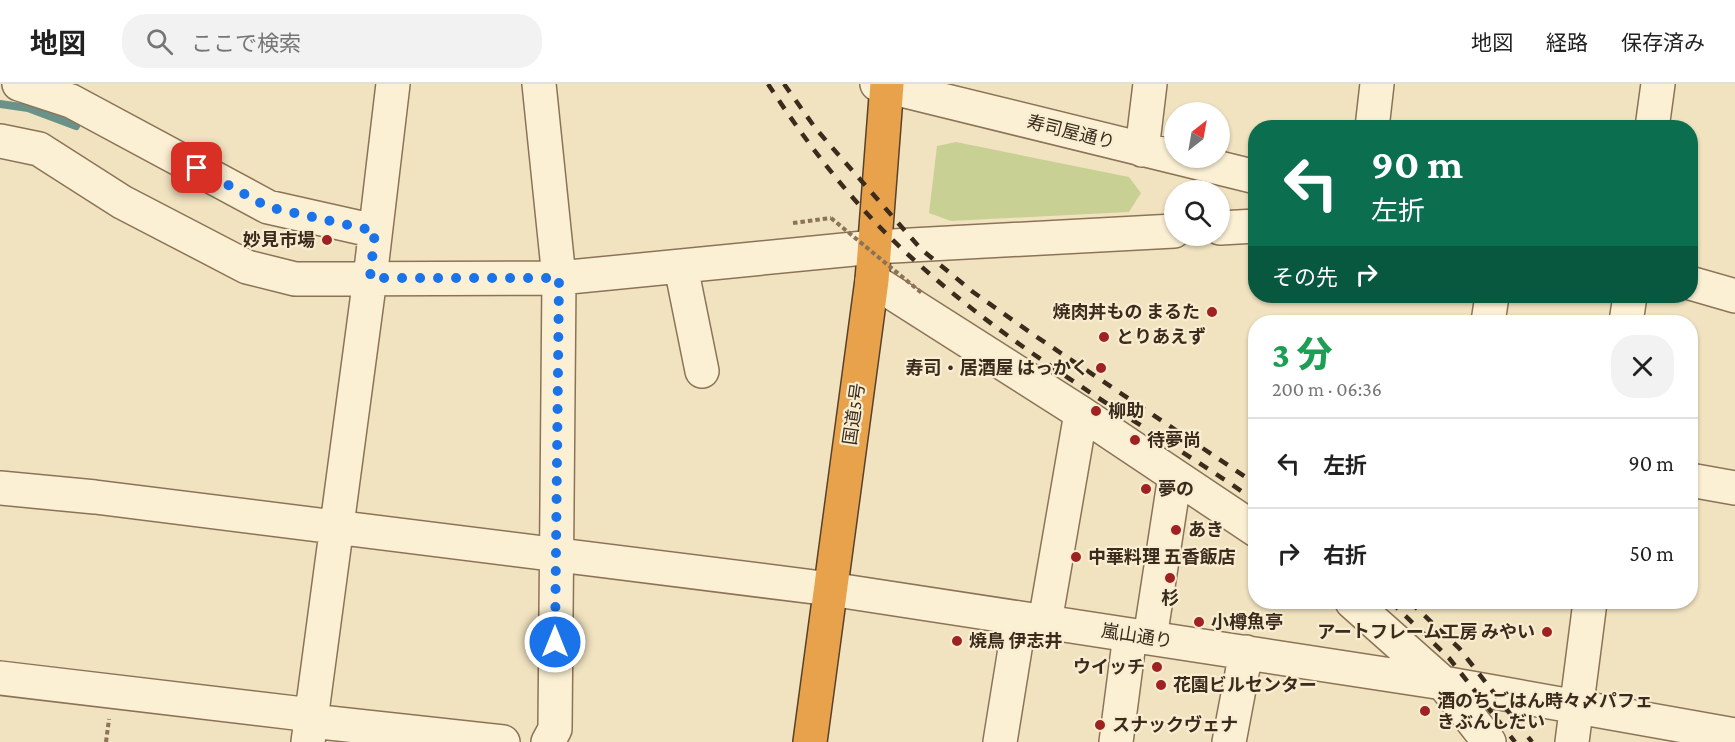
<!DOCTYPE html>
<html lang="ja">
<meta charset="utf-8">
<style>
:root{--surface:#fff;--page:#f2f2f2;--text:#222;--muted:#767676;--line:#e0e0e0}
body{margin:0;font-family:"Crimson Pro","Noto Sans JP",serif;background:var(--page);color:var(--text);height:100vh;display:flex;flex-direction:column;font-size:22px;white-space:nowrap}
*{box-sizing:border-box;margin:0}
p{font-size:20px;color:var(--muted)}
.icon{flex:none;width:33px;height:33px;fill:none;stroke:currentColor;stroke-width:2;stroke-linecap:round;stroke-linejoin:round}
.map{position:relative;flex:1;overflow:hidden}
.details{position:absolute;left:1248px;top:231px;width:450px;height:294px;display:flex;flex-direction:column;background:var(--surface);border-radius:24px;box-shadow:0 2px 4px #0004}
.details>*{flex:none}
.guide{position:absolute;left:1248px;top:36px;width:450px;height:183px;border-radius:24px;box-shadow:0 2px 4px #0004;background:#0b6e4f;color:#fff;overflow:hidden}
.needle{width:39px;rotate:31deg}
.fabs{position:absolute;left:1164px;top:18px;display:grid;gap:12px}
.fabs a{display:grid;place-items:center;width:66px;height:66px;border-radius:50%;background:var(--surface);box-shadow:0 2px 4px #0004;font-size:30px}
.pin{position:absolute;display:grid;place-items:center;width:51px;height:51px;color:#fff;margin:-26px;border-radius:12px;box-shadow:0 3px 9px #0006}
.me{position:absolute;width:66px;margin:-33px;rotate:0deg;stroke-linejoin:round;filter:drop-shadow(0 0 4px #0008)}
.turn{display:flex;align-items:center;gap:21px;height:126px;padding:0 24px;font-size:27px}
.turn .icon{width:78px;height:78px;stroke-width:2.5}
.turn b{display:block;font-size:42px;line-height:51px}
.then{display:flex;align-items:center;height:57px;padding:0 24px;background:#0003;gap:12px;font-size:22px}
.round{display:grid;place-items:center;flex:none;width:63px;height:63px;border-radius:24px;background:var(--page)}
.headline{display:flex;align-items:center;justify-content:space-between;height:102px;padding:0 24px}
h1{font-size:36px;font-weight:800;line-height:45px;color:#1e9e55}
ul{padding:0;list-style:none}
li{display:flex;align-items:center;gap:18px;height:90px;padding:0 24px;border-top:2px solid var(--line)}
li div{flex:1}
li b{display:block;font-size:22px}
li em{font-style:normal}
header{display:flex;align-items:center;gap:36px;box-sizing:border-box;height:84px;padding:0 30px;background:var(--surface);border-bottom:2px solid var(--line)}
header strong{font-size:28px}
nav{display:flex;gap:33px;margin-inline-start:auto;font-size:21px}
.search{width:420px;height:54px;background:var(--page);display:flex;align-items:center;gap:15px;box-sizing:border-box;padding:0 21px;border-radius:24px;color:var(--muted);font-size:22px}
.map>svg:first-child{display:block}
</style>
<header>
<strong>地図</strong>
<div class="search"><svg class="icon" aria-label="search" viewBox="0 0 24 24"><circle cx="10" cy="10" r="6"/><path d="M15 15l6 6"/></svg>ここで検索</div>
<nav><a>地図</a><a>経路</a><a>保存済み</a></nav>
</header>
<div class="map">
<svg width="1735" height="658" viewBox="0 0 1735 658">
<rect width="100%" height="100%" fill="#f1e3c0"/>
<path fill="#c9d094" d="M956 58 1129 93 1141 109 1129 128 951 137 929 129 937 62Z"/>
<g fill="none" stroke-linecap="round" stroke-linejoin="round">
<path stroke="#6a9288" stroke-width="8" d="M0 20 28 24 76 42"/>
<g stroke="#8c7357" stroke-width="36">
<path id="minor" d="M19 0 71 17 268 123 375 147
M539 0 559 194 555 645 548 658
M877 0 1256 93
M1372 44 1377 0
M1652 44 1658 0
M0 57 39 65 122 118 247 183 295 195 559 194 874 163 1174 147
M1142 66 1150 0
M1220 144 1256 142
M681 183 702 287
M872 196 1081 329 1256 446
M1690 199 1735 212
M1488 238 1492 212
M1626 238 1630 212
M1690 396 1735 404
M0 404 95 413 830 505 1443 599 1735 651
M1352 518 1443 599 1489 658
M1045 538 1081 329
M1150 554 1175 392
M0 594 312 631
M311 637 503 658
M308 658 370 194 393 0
M1000 658 1020 534
M1116 658 1130 551
M1229 658 1246 568
M1572 658 1590 518"/>
</g>
<g stroke="#59412b" stroke-width="36">
<path id="highway" d="M810 658 872 196 887 0"/>
</g>
<path stroke="#8c7357" stroke-width="4" stroke-dasharray="4.5 3" stroke-linecap="butt" d="M793 139 831 134
M106 658 109 635"/>
<use href="#minor" stroke="#fbf0d4" stroke-width="33"/>
<use href="#highway" stroke="#e7a24b" stroke-width="33"/>
<path stroke="#3a2b1c" stroke-width="4.5" stroke-dasharray="10 10" stroke-linecap="butt" d="M768 0C809 63 857 125 913 175 1017 270 1141 338 1256 417
M784 0 816 45 921 165 973 208 1031 249 1256 400
M1391 518 1449 574 1515 658
M1410 518 1459 564 1532 658"/>
<path stroke="#8c7357" stroke-width="4" stroke-dasharray="4.5 3" stroke-linecap="butt" d="M831 134 923 210"/>
</g>
<g fill="none" stroke-linecap="round" stroke-linejoin="round">
<path stroke="#1a73e8" stroke-width="10" stroke-dasharray="0 18" d="M197 84 268 123 375 147 370 194H559L555 558"/>
</g>
<g fill="#9f2223" stroke="#f8edd1" stroke-width="2">
<circle cx="327" cy="156" r="6"/>
<circle cx="1212" cy="228" r="6"/>
<circle cx="1104" cy="253" r="6"/>
<circle cx="1101" cy="284" r="6"/>
<circle cx="1096" cy="327" r="6"/>
<circle cx="1135" cy="356" r="6"/>
<circle cx="1146" cy="405" r="6"/>
<circle cx="1176" cy="446" r="6"/>
<circle cx="1076" cy="473" r="6"/>
<circle cx="1170" cy="494" r="6"/>
<circle cx="1199" cy="538" r="6"/>
<circle cx="1547" cy="548" r="6"/>
<circle cx="957" cy="557" r="6"/>
<circle cx="1157" cy="583" r="6"/>
<circle cx="1161" cy="601" r="6"/>
<circle cx="1425" cy="627" r="6"/>
<circle cx="1100" cy="641" r="6"/>
</g>
<g text-anchor="middle" dominant-baseline="central" stroke-width="4.5" stroke-linejoin="round" paint-order="stroke">
<g font-size="18" fill="#3a2b1c" stroke="#f8edd1">
<text transform="translate(1071 48) rotate(14)">寿司屋通り</text>
<text transform="translate(854 330) rotate(-82)">国道5号</text>
<text transform="translate(1137 552) rotate(9)">嵐山通り</text>
</g>
<g font-size="18" font-weight="bold" fill="#3a2b1c" stroke="#f8edd1" text-anchor="start">
<text x="315" y="156" text-anchor="end">妙見市場</text>
<text x="1200" y="228" text-anchor="end">焼肉丼もの まるた</text>
<text x="1116" y="253">とりあえず</text>
<text x="1089" y="284" text-anchor="end">寿司・居酒屋 はっかく</text>
<text x="1108" y="327">柳助</text>
<text x="1147" y="356">待夢尚</text>
<text x="1158" y="405">夢の</text>
<text x="1188" y="446">あき</text>
<text x="1088" y="473">中華料理 五香飯店</text>
<text x="1170" y="514" text-anchor="middle">杉</text>
<text x="1211" y="538">小樽魚亭</text>
<text x="1535" y="548" text-anchor="end">アートフレーム工房 みやい</text>
<text x="969" y="557">焼鳥 伊志井</text>
<text x="1145" y="583" text-anchor="end">ウイッチ</text>
<text x="1173" y="601">花園ビルセンター</text>
<text x="1437" y="617">酒のちごはん時々〆パフェ<tspan x="1437" dy="21">きぶんしだい</tspan></text>
<text x="1112" y="641">スナックヴェナ</text>
</g>
</g>
</svg>
<div class="fabs">
<a><svg class="needle" viewBox="-14 -14 28 28"><path d="M0-13l5 13h-10z" fill="#e53935"/><path d="M0 13l5-13h-10z" fill="#767676"/></svg></a>
<a><svg class="icon" aria-label="search" viewBox="0 0 24 24"><circle cx="10" cy="10" r="6"/><path d="M15 15l6 6"/></svg></a>
</div>
<div class="pin" style="left:197px;top:84px;background:#d93025"><svg class="icon" aria-label="arrive" viewBox="0 0 24 24"><path d="M6 21V4h12l-3 4 3 4H6"/></svg></div>
<svg class="me" style="left:555px;top:558px" viewBox="-20 -20 40 40"><circle r="17" fill="#1a73e8" stroke="#fff" stroke-width="3"/><path d="M0-11L8 9 0 5-8 9z" fill="#fff"/></svg>
<div class="guide">
<div class="turn"><svg class="icon" aria-label="left" viewBox="0 0 24 24"><path d="M17 20v-9H6M10 6l-5 5 5 5"/></svg><div><b>90 m</b>左折</div></div>
<div class="then">その先<svg class="icon" aria-label="right" viewBox="0 0 24 24"><path d="M7 20v-9h11M14 6l5 5-5 5"/></svg></div>
</div>
<section class="details">
<div class="headline"><div><h1>3 分</h1><p>200 m · 06:36</p></div><a class="round"><svg class="icon" aria-label="close" viewBox="0 0 24 24"><path d="M6 6l12 12M18 6L6 18"/></svg></a></div>
<ul>
<li><svg class="icon" aria-label="left" viewBox="0 0 24 24"><path d="M17 20v-9H6M10 6l-5 5 5 5"/></svg><div><b>左折</b></div><em>90 m</em></li>
<li><svg class="icon" aria-label="right" viewBox="0 0 24 24"><path d="M7 20v-9h11M14 6l5 5-5 5"/></svg><div><b>右折</b></div><em>50 m</em></li>
</ul>
</section>
</div>
